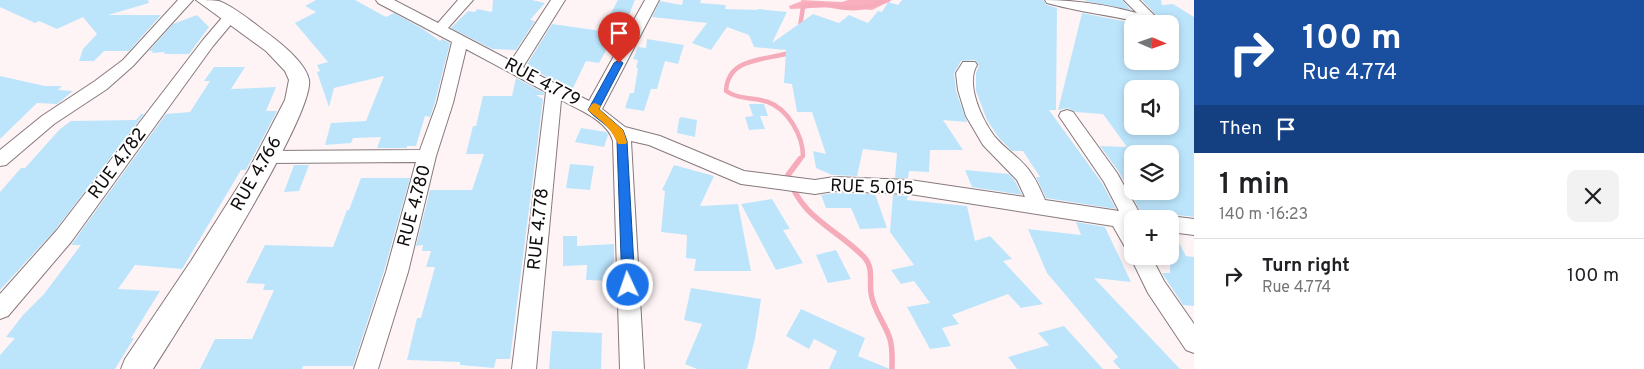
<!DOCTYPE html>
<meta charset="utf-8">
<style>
:root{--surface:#fff;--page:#f2f2f2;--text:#202124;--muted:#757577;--line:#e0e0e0}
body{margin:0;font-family:Overpass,sans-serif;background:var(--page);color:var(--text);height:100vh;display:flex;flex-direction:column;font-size:19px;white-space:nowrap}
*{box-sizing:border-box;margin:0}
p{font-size:16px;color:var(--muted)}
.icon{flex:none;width:28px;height:28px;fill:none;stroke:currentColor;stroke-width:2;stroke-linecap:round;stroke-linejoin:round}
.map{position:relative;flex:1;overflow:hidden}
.sheet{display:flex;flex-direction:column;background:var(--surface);width:450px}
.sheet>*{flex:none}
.top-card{background:#1a4fa0;color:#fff;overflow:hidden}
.needle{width:32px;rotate:92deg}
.controls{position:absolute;left:1124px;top:15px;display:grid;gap:10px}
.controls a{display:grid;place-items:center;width:55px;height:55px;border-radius:10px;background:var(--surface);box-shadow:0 2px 8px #0003;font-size:25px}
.pin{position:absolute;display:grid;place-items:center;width:42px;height:42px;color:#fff;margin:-51px -21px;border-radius:50% 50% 50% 0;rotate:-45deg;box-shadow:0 0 5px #0007}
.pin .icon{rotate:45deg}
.me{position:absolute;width:55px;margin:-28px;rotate:357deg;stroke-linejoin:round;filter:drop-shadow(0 0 4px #0008)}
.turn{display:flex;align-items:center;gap:18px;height:105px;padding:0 25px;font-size:22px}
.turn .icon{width:65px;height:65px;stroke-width:2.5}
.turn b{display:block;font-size:35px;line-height:42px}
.then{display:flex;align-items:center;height:48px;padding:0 25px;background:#0003;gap:10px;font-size:19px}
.round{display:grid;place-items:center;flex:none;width:52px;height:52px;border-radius:10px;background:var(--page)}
.head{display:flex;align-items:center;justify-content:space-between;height:85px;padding:0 25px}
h1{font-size:30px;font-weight:600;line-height:38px}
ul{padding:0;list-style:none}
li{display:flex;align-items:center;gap:15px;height:75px;padding:0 25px;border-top:1px solid var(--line)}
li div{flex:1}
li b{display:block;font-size:19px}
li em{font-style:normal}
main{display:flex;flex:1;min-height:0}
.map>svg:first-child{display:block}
</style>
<main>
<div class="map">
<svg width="1194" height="369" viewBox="0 0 1194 369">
<rect width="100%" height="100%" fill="#fff4f5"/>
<path fill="#f9afbd" d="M800 0 842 2 848 0H892L872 10 834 7 790 9 789 6 802 1Z"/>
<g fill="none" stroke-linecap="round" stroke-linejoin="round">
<path stroke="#f5abba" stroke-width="4.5" d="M800 27 803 7C818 0 834 8 849 8 863 9 876 4 888 0
M792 52C766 61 728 56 726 91 739 100 753 97 768 102 788 109 803 136 803 156L799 160"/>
<path stroke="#f5abba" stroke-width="5.5" d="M800 159 788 175C801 219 835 227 864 257 874 268 869 280 871 293 873 310 885 323 890 339 893 349 892 359 892 369"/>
</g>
<path fill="#bce5fc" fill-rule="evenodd" d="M0 0H148L149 3 108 15H161L129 51H104L94 61H79L83 49 97 34 83 17 57 29 39 21 35 23 0 7Z
M316 0H355L386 17 394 13 423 29 440 41 442 39 450 43 435 102 430 117 425 116 416 146H407V148H377L381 137 353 138 351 143 325 145 331 123 366 121 384 76 334 88 329 107 317 72 320 71 317 65 328 62 295 23 316 12 305 6Z
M493 0H532L545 3 530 20 535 21 516 50 492 49 451 28 468 11 475 12 477 9 492 12Z
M618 0H635L629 15 611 13Z
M683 0H701L700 3 726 5 725 9 758 10V9L787 12 772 43 813 14 839 23 849 15 868 23 878 11 882 12 888 2 898 5 902 0H1043L1047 5 1057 8 1056 110H1049L1102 183 1116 209 1046 198 1036 177H1040L1023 151H1012L999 138 987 120 976 91V73L979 66 975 60 961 61 954 73 956 91 967 122 943 120 963 150H930L929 172 909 171 908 178H895L897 153 863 149 857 176 832 175 816 168 813 151 826 154 812 112H797L792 84 784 83 786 50 754 47 749 35 727 27 711 50 692 43 707 23 652 17 660 1 682 5Z
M1086 0H1122L1131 10 1085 1Z
M1142 0H1161L1162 5 1173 4 1194 17V217L1170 214 1162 218 1143 216 1119 172 1100 146 1127 147 1103 114 1075 112 1068 108 1058 110 1082 13 1138 24H1132V61H1170V24H1149L1157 16ZM1132 89H1170V132L1151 131 1148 126H1132ZM1132 153 1170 154V191H1132Z
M197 15 209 27 189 54H164L165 52 152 53 153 51H149L173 24Z
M552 24 616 33 599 63 586 61 572 90 526 66Z
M647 39 684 45 678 64 665 61 657 89H651L644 111 625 108 630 93H634L638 68H636L638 60 633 59 638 47 646 48Z
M214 67H245L231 89 276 87 266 111H277L246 170H241L182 269 135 265 118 289 160 291 131 338H134L115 369H0V355L15 338 6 337 23 315 44 294 81 245H71L166 114 190 112 210 81H204Z
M0 76 45 86H62L58 90 73 91 57 104 37 103 0 139Z
M516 78 544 93V95H536L543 99 510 359H496L494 368 460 365V362L407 360 417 318H421L435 267H426L431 251H422L423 245 416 246 430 190H472L484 154H466L473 126H476L483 96H512Z
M749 104H764L768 116H760L765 129 749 130 745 117 753 116Z
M141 114H144L56 229 0 290V192L21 168H25L60 129 71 121 136 120Z
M681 117 697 120 695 137 677 133 679 119Z
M581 128 606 132 608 135 604 147 575 142Z
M570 164 594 166 590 190 566 188Z
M294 165H309L299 191 284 192Z
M674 165 714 176 700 206 738 204 751 271H694L696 259 686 258 687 235 661 232 665 191 662 190Z
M965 170 1009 174 1015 181 1022 195 972 187Z
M361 178H410L384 271 353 366H303L302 369H200L215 339H252L274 290H263L265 284 246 283 265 245 333 247 347 210H349Z
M834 193 875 194 887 228 860 229 851 208H826L821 195Z
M893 195 908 196 907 200 967 206 975 241 990 236 1012 259 1003 261 1043 304 1021 308 1008 294 952 315 959 324 942 328 951 346 930 349 907 307 930 303 914 281 901 284 891 270 914 265 890 232Z
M772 199 790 229 783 230 803 263 776 270 741 204Z
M1076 222 1105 227 1131 282 1094 278 1180 369H1120L1113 361 1118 357 1047 273 1028 229 1081 235Z
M1170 234 1175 235 1186 256 1194 257V306L1183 305 1162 273H1170Z
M563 236H577V246L614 244V281L586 280 587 265 563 266Z
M836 250 851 279 828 283 816 255Z
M691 288 761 299 755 339 747 369H697L685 364 702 324 684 320Z
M801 309 865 338 858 356 890 369H829L837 351 814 339 809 349 786 336Z
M1064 326 1103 369H1017L1008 357 1049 345 1038 333Z
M552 331 602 333 601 369H549Z"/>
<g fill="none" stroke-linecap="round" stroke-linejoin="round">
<g stroke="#86797c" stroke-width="2">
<path id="minor" d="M178 0H193L133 66 107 89 54 124 6 165 0 166V150L42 116 95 81 123 60Z
M376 0H394L438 23 458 0H473L448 28 511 61 551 0H565L523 67 589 101 645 0H659L602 109 625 127 660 136 744 171 815 180 834 177 910 180 1025 197 1017 180 983 145 966 116 958 90 956 73 963 62H975L977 65C965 84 982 120 995 137 1006 150 1022 159 1031 173 1037 181 1041 191 1045 200L1119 211 1104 182 1059 116 1061 112 1067 110 1073 112 1117 173 1143 219H1132V249L1125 247 1113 226 910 194 834 191 815 194 741 184 649 145 631 141 644 369H620L613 141C607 120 579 110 561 100L536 369H512L546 92 466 49 453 103 436 156 408 272 378 369H354L386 272 416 162 267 163 261 161 258 157 261 153 267 151 420 150 437 103 452 42 378 3Z
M1045 0C1076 0 1107 5 1137 13L1124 0H1139L1155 16 1148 22 1143 23C1111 15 1079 12 1047 3Z
M231 12 236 13 238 16 213 46 71 242 8 316 0 319V294L57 230 203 40 226 13Z
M1170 216 1194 219V235L1170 232V219H1163Z
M1132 250V256H1151L1164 281 1194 324V353L1186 350 1148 293 1130 256Z"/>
</g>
<g stroke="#86797c" stroke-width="2">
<path id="tertiary" d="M196 0C203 0 213 0 219 1 234 7 250 20 263 30 277 40 306 62 309 80 315 116 179 328 153 369H121L125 359 191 261 248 171 285 100 289 80 285 71 266 51Z"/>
</g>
<use href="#minor" fill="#fff" fill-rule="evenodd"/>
<use href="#tertiary" fill="#fff" fill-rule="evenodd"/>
</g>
<path fill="#1a73e8" stroke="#114b97" d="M619 60 623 63 599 109 623 130 627 141 635 285 633 289 628 291 624 289 622 285 617 141C612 126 598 121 588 110L614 63Z"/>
<path fill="#f59e0b" d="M595 103 601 106 599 109 623 130 627 142 626 144H618C610 127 605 124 590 112L588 110 592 104Z"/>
<g text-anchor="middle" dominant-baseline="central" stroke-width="4" stroke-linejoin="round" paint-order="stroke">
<g font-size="18" fill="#0f0b0b" stroke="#fff">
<text transform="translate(542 83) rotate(28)">RUE 4.779</text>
<text transform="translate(118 164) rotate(-53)">RUE 4.782</text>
<text transform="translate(257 174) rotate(-60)">RUE 4.766</text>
<text transform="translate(872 188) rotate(2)">RUE 5.015</text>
<text transform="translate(415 206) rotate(-75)">RUE 4.780</text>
<text transform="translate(539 229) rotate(-84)">RUE 4.778</text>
</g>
</g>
</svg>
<div class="controls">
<a><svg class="needle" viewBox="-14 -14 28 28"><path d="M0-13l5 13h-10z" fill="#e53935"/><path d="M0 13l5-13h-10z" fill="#757577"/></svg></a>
<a><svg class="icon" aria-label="sound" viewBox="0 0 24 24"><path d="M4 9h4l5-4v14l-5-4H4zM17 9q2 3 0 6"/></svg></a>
<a><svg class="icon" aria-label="layers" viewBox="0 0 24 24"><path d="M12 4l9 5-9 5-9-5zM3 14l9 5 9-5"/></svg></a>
<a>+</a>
</div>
<div class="pin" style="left:619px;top:63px;background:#d93025"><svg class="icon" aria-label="arrive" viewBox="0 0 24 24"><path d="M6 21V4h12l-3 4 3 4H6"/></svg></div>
<svg class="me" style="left:628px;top:285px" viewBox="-20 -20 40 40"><circle r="17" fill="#1a73e8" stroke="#fff" stroke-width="3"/><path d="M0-11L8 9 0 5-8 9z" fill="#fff"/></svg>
</div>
<section class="sheet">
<div class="top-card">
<div class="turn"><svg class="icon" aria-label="right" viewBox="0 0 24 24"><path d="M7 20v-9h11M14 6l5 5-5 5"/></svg><div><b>100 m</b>Rue 4.774</div></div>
<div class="then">Then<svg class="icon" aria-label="arrive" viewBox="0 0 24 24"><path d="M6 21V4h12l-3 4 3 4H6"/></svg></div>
</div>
<div class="head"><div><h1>1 min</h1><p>140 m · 16:23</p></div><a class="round"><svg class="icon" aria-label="close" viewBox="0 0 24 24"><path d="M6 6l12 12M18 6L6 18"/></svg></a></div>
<ul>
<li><svg class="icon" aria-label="right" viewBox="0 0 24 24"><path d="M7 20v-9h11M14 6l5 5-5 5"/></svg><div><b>Turn right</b><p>Rue 4.774</p></div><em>100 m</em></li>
</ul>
</section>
</main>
